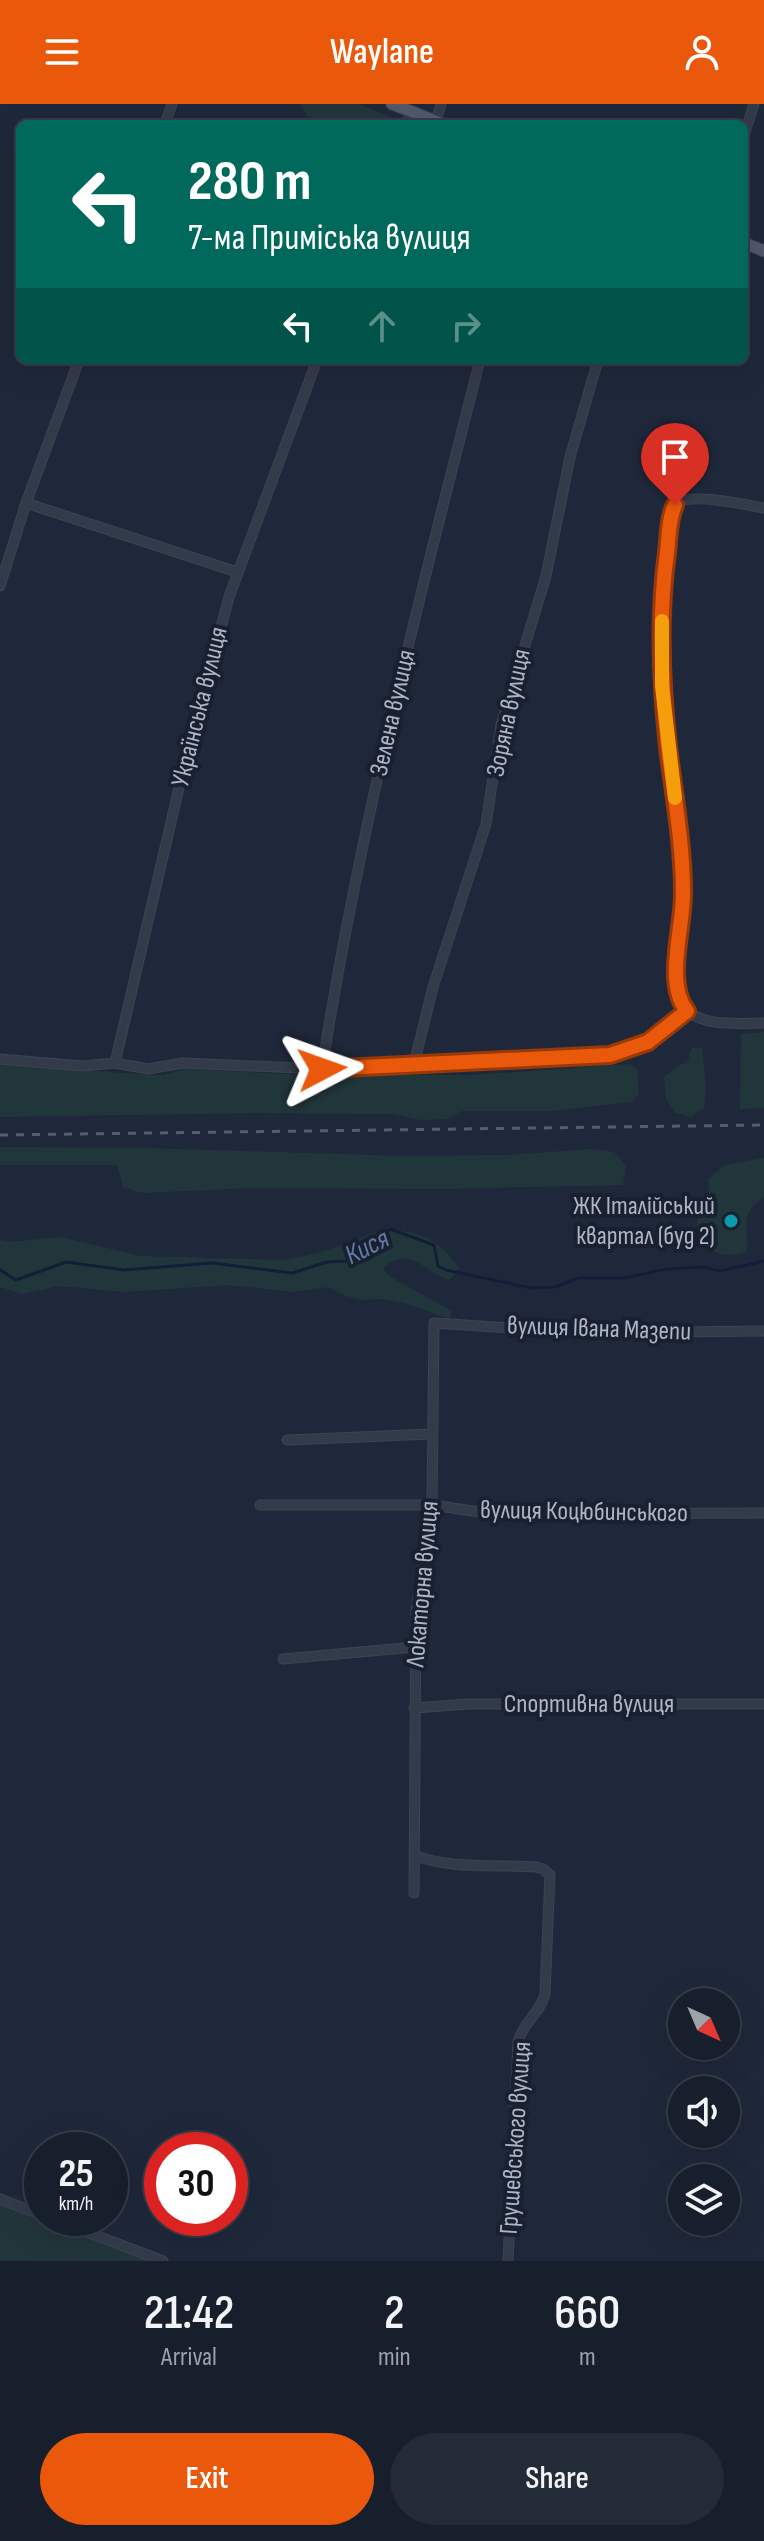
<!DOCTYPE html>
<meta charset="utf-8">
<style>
:root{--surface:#171e2c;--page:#242b38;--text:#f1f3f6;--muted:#9ea2a9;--line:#363c48;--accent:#ea580c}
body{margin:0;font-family:"Sofia Sans Condensed",sans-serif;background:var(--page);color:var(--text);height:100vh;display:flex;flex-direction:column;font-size:30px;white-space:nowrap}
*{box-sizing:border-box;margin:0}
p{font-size:26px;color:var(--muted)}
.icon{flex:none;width:44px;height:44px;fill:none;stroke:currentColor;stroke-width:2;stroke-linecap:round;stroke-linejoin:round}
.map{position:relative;height:2157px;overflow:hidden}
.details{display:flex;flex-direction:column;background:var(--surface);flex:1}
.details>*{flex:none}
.hud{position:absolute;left:16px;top:16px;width:732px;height:244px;border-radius:12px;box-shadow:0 8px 32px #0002,0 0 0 2px var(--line);background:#00695c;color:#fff;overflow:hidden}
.needle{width:52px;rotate:136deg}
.controls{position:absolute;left:668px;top:1884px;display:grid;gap:16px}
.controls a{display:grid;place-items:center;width:72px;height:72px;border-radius:50%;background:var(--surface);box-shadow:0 8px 32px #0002,0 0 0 2px var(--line);font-size:40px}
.speed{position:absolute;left:24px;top:2028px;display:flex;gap:16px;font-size:40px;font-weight:700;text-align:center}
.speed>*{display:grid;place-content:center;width:104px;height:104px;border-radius:50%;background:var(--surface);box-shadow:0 8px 32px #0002,0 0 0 2px var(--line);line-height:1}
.speed small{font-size:20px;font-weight:400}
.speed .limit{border:12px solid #d22;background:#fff;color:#111}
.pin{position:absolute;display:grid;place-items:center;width:68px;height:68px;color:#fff;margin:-82px -34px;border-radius:50% 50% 50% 0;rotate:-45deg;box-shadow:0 0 8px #0007}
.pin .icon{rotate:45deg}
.me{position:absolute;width:88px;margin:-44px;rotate:86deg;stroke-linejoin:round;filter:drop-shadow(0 0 6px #0008)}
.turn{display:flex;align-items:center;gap:28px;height:168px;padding:0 40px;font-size:36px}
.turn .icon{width:104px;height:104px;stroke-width:2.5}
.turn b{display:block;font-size:56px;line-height:68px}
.lanes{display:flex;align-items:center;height:76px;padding:0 40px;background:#0003;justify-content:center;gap:40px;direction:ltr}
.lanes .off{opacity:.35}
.eta{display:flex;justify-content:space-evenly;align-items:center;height:136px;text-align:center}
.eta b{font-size:48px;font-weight:600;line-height:56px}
.primary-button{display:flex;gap:16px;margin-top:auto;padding:16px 40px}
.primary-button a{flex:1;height:92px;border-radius:48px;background:var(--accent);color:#fff;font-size:32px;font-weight:600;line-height:92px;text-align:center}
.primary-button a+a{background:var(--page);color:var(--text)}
header{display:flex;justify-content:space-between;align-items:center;height:104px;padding:0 40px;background:var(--accent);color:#fff;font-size:36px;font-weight:600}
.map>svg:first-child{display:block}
</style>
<header><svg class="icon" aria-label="menu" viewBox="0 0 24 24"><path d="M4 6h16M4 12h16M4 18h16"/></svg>Waylane<svg class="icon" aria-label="person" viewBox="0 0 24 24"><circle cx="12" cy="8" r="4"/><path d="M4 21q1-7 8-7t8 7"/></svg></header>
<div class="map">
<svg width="764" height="2157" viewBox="0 0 764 2157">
<rect width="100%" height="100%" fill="#1f283a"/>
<path fill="#21363b" d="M300 0H359L396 15 393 20H318L307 12Z
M764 928V1004L740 1005 741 930Z
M692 944H702L706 986 704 1004 691 1013 674 1008 666 995 664 973 677 962 687 959Z
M0 959 146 971H163L186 965 306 971H472L629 960 637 965 639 989 632 998 550 1007H462L446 1015 421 1016 392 1010 256 1009 0 1013Z
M0 1043 149 1044 402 1052 509 1051 591 1045 614 1048 626 1062 623 1081 447 1085 249 1084 143 1089 123 1083 117 1061H0Z
M764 1054V1093C738 1112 749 1120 747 1147 732 1154 711 1152 701 1136 698 1131 698 1122 697 1117L710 1098 708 1075 725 1061Z
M386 1125C421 1128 438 1134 459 1164L450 1176C426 1171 412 1139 383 1164L389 1172 452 1207 449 1215 408 1200 382 1195 364 1196 346 1192 329 1183 294 1188 228 1181 124 1188 59 1182 22 1190 0 1183V1136L11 1138 60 1133 141 1152 285 1156 319 1149Z
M0 2101 148 2157H0Z"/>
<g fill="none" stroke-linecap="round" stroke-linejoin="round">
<path stroke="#121e38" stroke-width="3" d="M0 1166 16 1176 66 1158 124 1166 212 1159 292 1169 327 1158 346 1157 371 1143 390 1125 434 1141 438 1162 446 1166 531 1184 555 1183 579 1174H625L666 1165 704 1163 720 1167 764 1157"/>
<g stroke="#3c4454" stroke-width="11">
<path id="minor" d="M436 17 441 0
M165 20 172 0
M405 20 413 8
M744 31 754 0
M26 399 237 468
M764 404C747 401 686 387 675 401 667 411 669 431 668 443 656 547 667 637 682 740 684 759 684 781 684 800 682 828 666 878 683 902 699 924 741 919 764 919
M0 482 26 399 79 256
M0 955 82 962 115 959 148 965 183 959 322 965 582 955C632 951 650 937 687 907
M115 959 182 671 229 493 317 256
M414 960 433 883 486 720 501 621 546 472 570 353 598 256
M322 965C359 725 420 491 480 256
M287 1336 432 1330
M260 1401H432L493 1410 764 1409
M283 1555 415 1543
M414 1604 468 1600H764
M414 1751C451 1766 496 1760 536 1763L543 1765 550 1771 545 1890C540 1910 522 1919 518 1939L508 2157
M414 1789 416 1506 432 1401 434 1219 585 1229 764 1227
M0 2095 42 2111
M50 2114 163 2157"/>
</g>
<g stroke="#3c4454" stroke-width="13">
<path id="major" d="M392 0 443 20
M744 139 764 147"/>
</g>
<use href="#minor" stroke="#333b4a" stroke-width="9"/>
<use href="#major" stroke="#51596b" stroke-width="11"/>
<path stroke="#545e72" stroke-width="3" stroke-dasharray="8 8" stroke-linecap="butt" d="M0 1031 764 1021"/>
</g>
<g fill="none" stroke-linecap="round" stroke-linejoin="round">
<g stroke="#983908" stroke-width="20">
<path id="route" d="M322 965 610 951 648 938 687 907C664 879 684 822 683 788 683 739 674 692 668 643 661 579 658 513 667 449 669 433 668 416 675 401"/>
</g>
<use href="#route" stroke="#ea580c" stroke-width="14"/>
<path stroke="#f59e0b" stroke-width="14" d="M662 517V582L675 694"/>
</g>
<circle fill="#0f9aa8" stroke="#19202f" stroke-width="3" cx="731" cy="1117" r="8"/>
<g text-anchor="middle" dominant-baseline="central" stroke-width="8" stroke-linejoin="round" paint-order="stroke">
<g font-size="26" fill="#adb5c7" stroke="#19202f">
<text transform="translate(200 603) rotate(-76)">Українська вулиця</text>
<text transform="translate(393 609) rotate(-77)">Зелена вулиця</text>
<text transform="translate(509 609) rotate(-78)">Зоряна вулиця</text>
<text transform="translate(599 1225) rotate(2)">вулиця Івана Мазепи</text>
<text transform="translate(584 1408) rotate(1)">вулиця Коцюбинського</text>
<text transform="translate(423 1480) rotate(-85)">Локаторна вулиця</text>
<text x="589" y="1600">Спортивна вулиця</text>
<text transform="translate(516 2034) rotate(-86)">Грушевського вулиця</text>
</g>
<g font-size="26" fill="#adb5c7" stroke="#19202f" text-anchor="end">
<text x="715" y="1102">ЖК Італійський<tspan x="715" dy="30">квартал (буд 2)</tspan></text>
</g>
<g font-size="28" font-style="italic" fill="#637ba9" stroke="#19202f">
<text transform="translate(367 1143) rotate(-27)">Кися</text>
</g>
</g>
</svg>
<div class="controls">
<a><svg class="needle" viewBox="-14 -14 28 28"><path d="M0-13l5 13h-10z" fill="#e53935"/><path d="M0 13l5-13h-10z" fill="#9ea2a9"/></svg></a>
<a><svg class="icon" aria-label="sound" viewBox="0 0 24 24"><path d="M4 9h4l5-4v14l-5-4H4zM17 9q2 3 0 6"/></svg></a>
<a><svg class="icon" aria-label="layers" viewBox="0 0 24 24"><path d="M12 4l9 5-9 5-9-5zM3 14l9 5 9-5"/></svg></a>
</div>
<div class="speed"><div>25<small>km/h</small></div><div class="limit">30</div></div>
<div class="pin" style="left:675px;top:401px;background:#d93025"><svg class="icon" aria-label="arrive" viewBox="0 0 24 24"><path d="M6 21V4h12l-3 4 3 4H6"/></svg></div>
<svg class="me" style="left:322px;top:965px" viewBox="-20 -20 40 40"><path d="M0-17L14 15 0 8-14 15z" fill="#ea580c" stroke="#fff" stroke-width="4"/></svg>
<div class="hud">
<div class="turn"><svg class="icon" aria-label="left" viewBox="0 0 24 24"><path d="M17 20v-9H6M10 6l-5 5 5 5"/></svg><div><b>280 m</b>7-ма Приміська вулиця</div></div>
<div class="lanes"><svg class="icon" aria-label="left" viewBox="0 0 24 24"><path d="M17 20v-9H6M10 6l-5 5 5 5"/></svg><svg class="icon off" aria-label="ahead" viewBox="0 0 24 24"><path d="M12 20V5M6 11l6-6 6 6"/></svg><svg class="icon off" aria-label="right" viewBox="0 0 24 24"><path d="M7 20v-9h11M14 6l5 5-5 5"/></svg></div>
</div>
</div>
<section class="details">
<div class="eta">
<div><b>21:42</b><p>Arrival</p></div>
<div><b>2</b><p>min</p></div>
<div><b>660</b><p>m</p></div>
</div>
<div class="primary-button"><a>Exit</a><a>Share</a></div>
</section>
